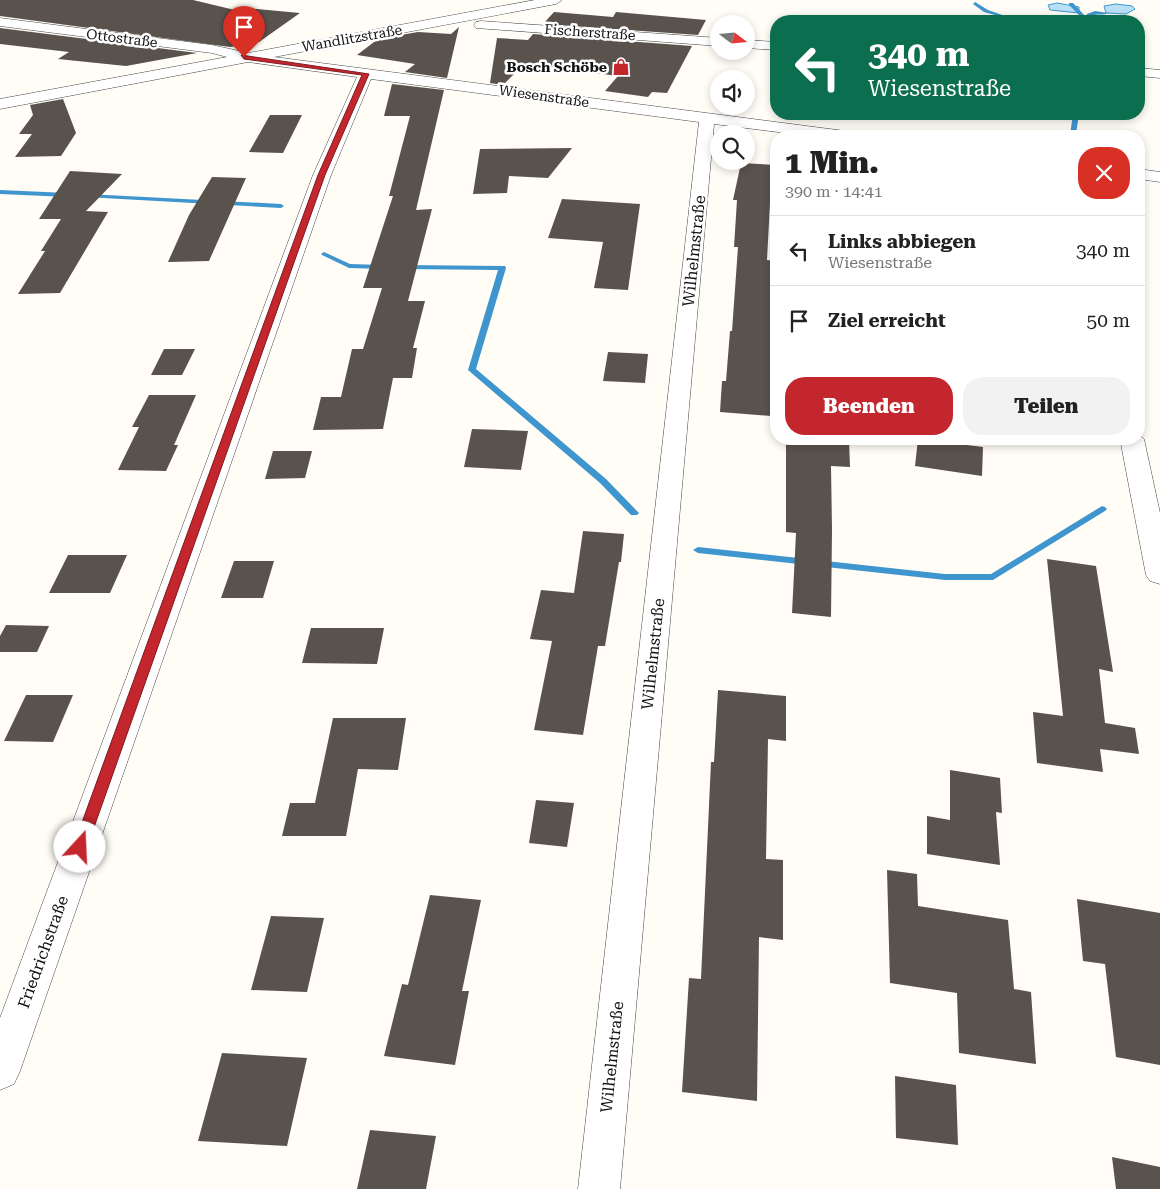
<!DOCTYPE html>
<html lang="de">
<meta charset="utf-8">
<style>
:root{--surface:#fff;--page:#f2f2f2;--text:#222;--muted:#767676;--line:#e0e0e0;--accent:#c4262e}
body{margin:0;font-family:"Roboto Serif",serif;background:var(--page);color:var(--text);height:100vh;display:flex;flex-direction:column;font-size:19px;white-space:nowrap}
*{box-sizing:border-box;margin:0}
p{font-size:16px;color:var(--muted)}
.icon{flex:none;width:28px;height:28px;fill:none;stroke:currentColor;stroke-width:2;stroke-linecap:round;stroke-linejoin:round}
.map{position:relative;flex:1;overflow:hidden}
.sheet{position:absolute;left:770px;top:130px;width:375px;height:315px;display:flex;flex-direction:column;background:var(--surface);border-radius:20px;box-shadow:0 2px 8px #0003}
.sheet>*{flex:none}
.top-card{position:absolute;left:770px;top:15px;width:375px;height:105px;border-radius:20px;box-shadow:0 2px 8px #0003;background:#0b6e4f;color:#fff;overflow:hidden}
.needle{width:32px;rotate:106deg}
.buttons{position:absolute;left:710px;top:15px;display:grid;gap:10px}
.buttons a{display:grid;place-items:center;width:45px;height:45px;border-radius:50%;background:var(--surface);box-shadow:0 2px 8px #0003;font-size:25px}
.pin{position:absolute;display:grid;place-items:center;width:42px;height:42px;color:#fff;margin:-51px -21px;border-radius:50% 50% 50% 0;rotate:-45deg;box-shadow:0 0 5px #0007}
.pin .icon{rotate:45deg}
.me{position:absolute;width:55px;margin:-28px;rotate:20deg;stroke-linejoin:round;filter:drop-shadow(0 0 4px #0008)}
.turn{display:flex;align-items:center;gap:18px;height:105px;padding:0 15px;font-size:22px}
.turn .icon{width:65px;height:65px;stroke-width:2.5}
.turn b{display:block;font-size:35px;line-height:42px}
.round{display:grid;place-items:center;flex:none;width:52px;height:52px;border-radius:20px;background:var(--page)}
.head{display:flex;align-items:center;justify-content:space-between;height:85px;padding:0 15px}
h1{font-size:30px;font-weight:800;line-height:38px}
.button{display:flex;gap:10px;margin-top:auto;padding:10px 15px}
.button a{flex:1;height:58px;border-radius:20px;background:var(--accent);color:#fff;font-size:20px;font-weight:800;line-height:58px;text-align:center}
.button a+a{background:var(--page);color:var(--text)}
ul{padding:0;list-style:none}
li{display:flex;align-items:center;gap:15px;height:70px;padding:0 15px;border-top:1px solid var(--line)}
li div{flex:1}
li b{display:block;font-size:19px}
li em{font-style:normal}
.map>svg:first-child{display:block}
</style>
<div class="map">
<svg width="1160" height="1189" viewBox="0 0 1160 1189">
<rect width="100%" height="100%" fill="#fffdf5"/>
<path fill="#b9e0f7" stroke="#3f96cf" d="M1057 3 1079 7V13L1050 10 1048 5Z
M1116 4 1132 6 1135 9 1126 14 1106 13 1104 6Z"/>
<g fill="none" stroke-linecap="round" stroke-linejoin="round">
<path fill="#3f96cf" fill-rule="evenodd" d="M975 2 988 10 1011 18 1009 19 984 12 973 4Z
M1069 3H1073L1086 17 1087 14 1095 11 1108 13C1104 16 1097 13 1091 16L1090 21H1085L1069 5Z
M1073 114H1079L1076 134 1078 136 1070 135Z
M0 190 67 193 70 195 67 197 0 194Z
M87 194 281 204 284 206 281 208 85 197V195Z
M324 252 350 264 382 265 386 267 382 269 349 268 322 255 321 254Z
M401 265 505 266 506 268 476 369 606 479 637 511 639 513 637 515H631L600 483 468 370 498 270 404 269 400 267Z
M1102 506 1105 507 1107 509 1105 511 993 580H945L698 553 693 550 698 547 945 574H991Z"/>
</g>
<path fill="#5a524d" d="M0 0H193L239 11 245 8 300 13 259 42 230 47 0 16Z
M554 12 613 17 616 12 706 20 698 35 543 24Z
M459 27 447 78 405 72 415 64 357 55 378 39 418 32 451 34Z
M0 28 197 53 126 66 58 59 69 52 0 44Z
M533 34 692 46 667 93 652 92 648 97 605 91 618 76 524 64 503 85 490 83 497 38 528 40Z
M392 84 444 90 416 210 432 209 408 301H425L413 348H417L412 378H393L383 429 313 430 321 397H341L352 349H363L382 288H363L393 196H389L410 116H384Z
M63 99 76 133 61 156 15 157 32 134H19L33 115 30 105Z
M270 115H302L283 153 249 152Z
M572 148 548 178 509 176 507 193 473 194 480 149Z
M741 163 776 165V203H770L767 260 776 261V365H772L771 416 720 412 722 381H726L730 331H732L738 247H734L737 200H733Z
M70 171 122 174 86 211 108 212 60 293 18 294 45 251H41L61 219H39Z
M212 177 246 178 209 261 168 262 189 215Z
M562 199 640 204 628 290 594 288 603 242 548 238Z
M164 349H195L182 375H151Z
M608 352 648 354 645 383 603 381Z
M149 395H196L174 445H178L166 471 118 470 139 427H132Z
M472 429 528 431 521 470 464 467Z
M786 439H849L850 467 831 466 832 530 831 617 792 613 796 533 786 532Z
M918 439 983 447 982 476 915 466Z
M273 451H312L305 478 265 479Z
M583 531 624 534 621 562H619L605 646H598L583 735 534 730 552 641 530 639 541 590 574 593Z
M68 555H127L110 593H49Z
M1047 559 1096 566 1113 672 1099 669 1105 723 1135 728 1139 754 1100 749 1103 772 1037 763 1033 712 1063 716Z
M234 561H274L263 598H221Z
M6 625 49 626 37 652H0V636Z
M311 628H384L377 664 302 663Z
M718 690 786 696V741L768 739 766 859 783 860V940L759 937 757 1101 682 1092 689 978 701 979 711 762H714Z
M26 695H73L53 742 4 741Z
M333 718H406L398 770 358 769 346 836H282L290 803H315Z
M950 770 1000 778 1002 813 996 812 1000 865 927 854V816L950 820Z
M536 800 574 803 567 847 529 843Z
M887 870 917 874 918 906 1008 920 1014 989 1031 992 1036 1064 959 1053 957 993 890 983Z
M430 895 481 900 462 991H469L455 1065 384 1056 402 984 408 985Z
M1077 899 1160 913V1065L1116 1057 1105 964 1083 961Z
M271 916 324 918 307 992 251 990Z
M222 1053 307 1058 287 1146 198 1141Z
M895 1076 956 1085 958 1145 896 1138Z
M370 1130 436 1136 426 1189H357Z
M1112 1157 1160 1167V1189H1116Z"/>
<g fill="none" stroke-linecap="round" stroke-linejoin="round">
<g stroke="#444" stroke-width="1">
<path id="minor" d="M535 0H562L556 4 274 57 845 131 853 136H810L714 124 620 1189H578L699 122 371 79 331 175 20 1071 14 1084 0 1090V1018L313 175 357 77 248 62 0 109V99L227 57 212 53 0 26V18L212 45 248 53Z
M481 21 719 38V46L476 28 474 25 476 22Z
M746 40 776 42V50L746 48Z
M1139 68 1160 70V78L1139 76Z
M1139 169 1160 172V182L1139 179Z
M1139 434 1144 439 1160 513V584L1150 581 1146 575 1120 439H1139Z"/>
</g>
<use href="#minor" fill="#fff" fill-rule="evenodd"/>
</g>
<path fill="#c4262e" stroke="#7f191e" d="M241 55 369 74 325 175 87 847 85 851H75L73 847 318 175 362 75 244 59Z"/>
<defs>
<g id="shop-bare" transform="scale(1.35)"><path d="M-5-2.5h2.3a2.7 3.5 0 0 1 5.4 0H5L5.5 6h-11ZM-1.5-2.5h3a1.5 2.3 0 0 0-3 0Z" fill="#c4262e" stroke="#fff" stroke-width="2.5" paint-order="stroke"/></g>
</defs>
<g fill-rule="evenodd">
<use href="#shop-bare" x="621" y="67"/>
</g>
<g text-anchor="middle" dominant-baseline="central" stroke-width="5" stroke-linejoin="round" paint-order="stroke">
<g font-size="14" fill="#111" stroke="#fff">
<text transform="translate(590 32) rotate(4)">Fischerstraße</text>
<text transform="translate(122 38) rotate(7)">Ottostraße</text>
<text transform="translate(352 38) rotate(-10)">Wandlitzstraße</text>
<text transform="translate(544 96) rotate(8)">Wiesenstraße</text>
</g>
<g font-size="14" font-weight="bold" fill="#111" stroke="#fff" text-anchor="end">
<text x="607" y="67">Bosch Schöbe</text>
</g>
<g font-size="16" fill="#111" stroke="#fff">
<text transform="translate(694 251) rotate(-84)">Wilhelmstraße</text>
<text transform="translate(653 654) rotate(-84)">Wilhelmstraße</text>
<text transform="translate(43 952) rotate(-70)">Friedrichstraße</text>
<text transform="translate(612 1057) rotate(-84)">Wilhelmstraße</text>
</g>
</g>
</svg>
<div class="buttons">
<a><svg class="needle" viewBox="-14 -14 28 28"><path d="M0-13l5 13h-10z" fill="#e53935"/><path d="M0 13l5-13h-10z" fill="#767676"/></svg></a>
<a><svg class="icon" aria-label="sound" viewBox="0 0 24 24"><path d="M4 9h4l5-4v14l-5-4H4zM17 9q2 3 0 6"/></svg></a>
<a><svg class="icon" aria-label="search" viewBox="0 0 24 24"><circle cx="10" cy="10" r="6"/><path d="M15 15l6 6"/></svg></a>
</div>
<div class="pin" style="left:244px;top:57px;background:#d93025"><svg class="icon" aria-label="arrive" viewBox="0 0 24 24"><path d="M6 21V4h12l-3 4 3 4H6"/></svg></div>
<svg class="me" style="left:80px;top:847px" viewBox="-20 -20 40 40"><circle r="19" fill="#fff"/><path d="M0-13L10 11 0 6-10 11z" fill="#c4262e"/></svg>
<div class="top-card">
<div class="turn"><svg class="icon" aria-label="left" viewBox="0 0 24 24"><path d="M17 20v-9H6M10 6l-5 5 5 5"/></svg><div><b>340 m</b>Wiesenstraße</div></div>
</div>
<section class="sheet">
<div class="head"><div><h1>1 Min.</h1><p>390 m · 14:41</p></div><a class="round" style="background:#d93025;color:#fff"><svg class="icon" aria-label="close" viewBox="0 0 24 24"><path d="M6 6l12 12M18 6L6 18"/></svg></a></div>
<ul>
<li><svg class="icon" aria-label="left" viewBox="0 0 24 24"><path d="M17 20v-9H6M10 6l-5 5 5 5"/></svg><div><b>Links abbiegen</b><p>Wiesenstraße</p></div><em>340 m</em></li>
<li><svg class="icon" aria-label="arrive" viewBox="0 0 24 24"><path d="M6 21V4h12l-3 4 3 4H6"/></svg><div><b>Ziel erreicht</b></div><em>50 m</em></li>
</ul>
<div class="button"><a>Beenden</a><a>Teilen</a></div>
</section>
</div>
